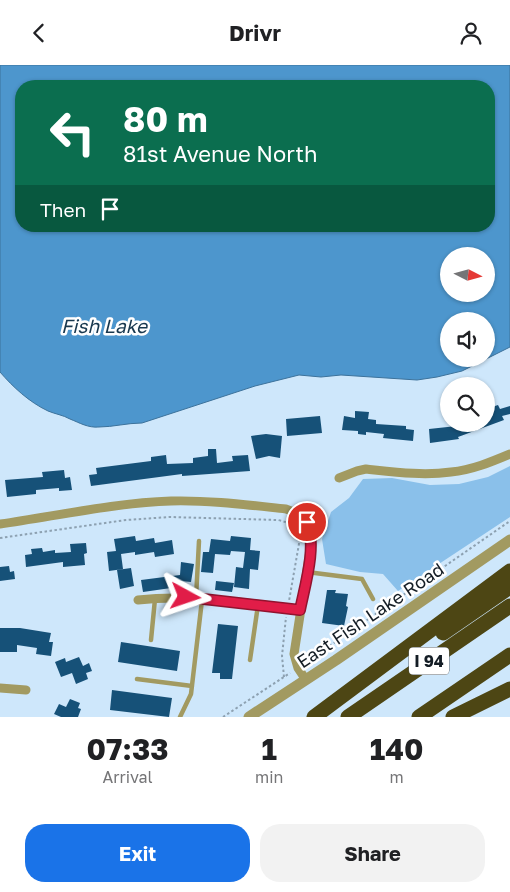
<!DOCTYPE html>
<style>
:root{--surface:#fff;--page:#f2f2f2;--text:#202124;--muted:#757577;--accent:#1a73e8}
body{margin:0;font-family:"Golos Text",sans-serif;background:var(--page);color:var(--text);height:100vh;display:flex;flex-direction:column;font-size:19px;white-space:nowrap}
*{box-sizing:border-box;margin:0}
p{font-size:16px;color:var(--muted)}
.icon{flex:none;width:28px;height:28px;fill:none;stroke:currentColor;stroke-width:2;stroke-linecap:round;stroke-linejoin:round}
.map{position:relative;height:652px;overflow:hidden}
.sheet{display:flex;flex-direction:column;background:var(--surface);flex:1}
.sheet>*{flex:none}
.top-card{position:absolute;left:15px;top:15px;width:480px;height:152px;border-radius:20px;box-shadow:0 1px 4px #0004;background:#0b6e4f;color:#fff;overflow:hidden}
.needle{width:32px;rotate:96deg}
.buttons{position:absolute;left:440px;top:182px;display:grid;gap:10px}
.buttons a{display:grid;place-items:center;width:55px;height:55px;border-radius:50%;background:var(--surface);box-shadow:0 1px 4px #0004;font-size:25px}
.pin{position:absolute;display:grid;place-items:center;width:42px;height:42px;color:#fff;margin:-21px;border:2px solid #fff;border-radius:50%;box-shadow:0 1px 5px #0007}
.me{position:absolute;width:55px;margin:-28px;rotate:95deg;stroke-linejoin:round;filter:drop-shadow(0 0 4px #0008)}
.turn{display:flex;align-items:center;gap:18px;height:105px;padding:0 25px;font-size:22px}
.turn .icon{width:65px;height:65px;stroke-width:2.5}
.turn b{display:block;font-size:35px;line-height:42px}
.then{display:flex;align-items:center;height:48px;padding:0 25px;background:#0003;gap:10px;font-size:19px}
.eta{display:flex;justify-content:space-evenly;align-items:center;height:85px;text-align:center}
.eta b{font-size:30px;font-weight:700;line-height:35px}
.primary-button{display:flex;gap:10px;margin-top:auto;padding:10px 25px}
.primary-button a{flex:1;height:58px;border-radius:20px;background:var(--accent);color:#fff;font-size:20px;font-weight:700;line-height:58px;text-align:center}
.primary-button a+a{background:var(--page);color:var(--text)}
header{display:flex;justify-content:space-between;align-items:center;height:65px;padding:0 25px;background:var(--surface);font-size:22px;font-weight:700}
.map>svg:first-child{display:block}
</style>
<header><svg class="icon" aria-label="back" viewBox="0 0 24 24"><path d="M15 5l-7 7 7 7"/></svg>Drivr<svg class="icon" aria-label="person" viewBox="0 0 24 24"><circle cx="12" cy="8" r="4"/><path d="M4 21q1-7 8-7t8 7"/></svg></header>
<div class="map">
<svg width="510" height="652" viewBox="0 0 510 652">
<rect width="100%" height="100%" fill="#cee7fb"/>
<path fill="#8ac0ea" d="M510 401V452L398 526 383 509 360 507 326 499 322 474 331 447 349 433 363 414 392 413 430 420 459 419 488 412Z"/>
<path fill="#4d96cd" stroke="#3c729b" fill-rule="evenodd" d="M0 0H510V282L462 306 437 312 417 315 341 310 321 312 299 310 255 321 142 358C127 358 113 362 99 362 88 363 80 358 70 354 63 350 55 349 48 346 29 337 13 322 0 307ZM21 21H489V161H21ZM449 191H486V229H449ZM449 256H486V294H449Z"/>
<path fill="#165178" d="M498 340 500 344 510 341V349L502 351 504 355 458 372 459 374 430 378 429 364 466 360 465 359H486V344Z
M355 346 369 347 368 354 376 355V359L406 361V364L414 365 413 376 383 373 384 369 366 367V370L358 369V366L342 365 344 351 355 353Z
M320 351 322 368 287 371 286 354Z
M266 369 282 371 280 393 269 391 256 394 251 371Z
M208 384H216L217 398 233 396 232 391 248 390 250 406 182 411V409L91 421 89 410 97 409 96 403 151 396V392L166 390 167 399 193 398V393L208 391Z
M64 405 65 413 70 412 72 425 59 426V423L36 425V429L7 432 5 415 43 412 42 407Z
M135 471 136 476 154 473 155 478 172 475 174 489 155 492 154 487 135 490V487L121 489 123 504 109 506 107 487 116 486 114 474Z
M231 471 251 473 250 485 260 486 258 505 250 504 249 524 234 522 236 502 243 503 245 487 231 486 230 490 215 489 213 508 201 507 203 487H209L211 474 230 476Z
M86 478 87 488 84 489 85 500 63 502V497L26 502 25 490 32 489 31 484 42 483 43 487 55 485V488L71 487 70 479Z
M181 497 194 499 191 517 170 515 171 523 143 527 141 515 180 510Z
M9 501 10 507 14 506 15 514 0 516V502Z
M131 503 134 521 120 524 117 505Z
M216 516 234 518 232 527 215 525Z
M327 525H336L335 528 348 529 346 541 348 542 344 561 322 558Z
M218 559 238 561 232 614H220V608H212Z
M0 563H20L51 568 49 577H53L51 591 36 589 37 583 17 580V587H0Z
M121 577 180 586 177 606 118 597Z
M79 592 83 601 89 598 92 606 86 608 88 614 76 619 72 608 61 612 55 597 65 593 66 597Z
M112 625 172 633 169 652 110 645Z
M70 634 80 638 78 643 81 644 78 652H61L54 649 59 639 66 642Z"/>
<g fill="none" stroke-linecap="round" stroke-linejoin="round">
<path stroke="#8da1b1" stroke-width="2" stroke-dasharray="2.5 2.5" stroke-linecap="butt" d="M0 473 126 455 170 452 278 455C290 458 297 461 300 473L289 536
M305 598 510 456
M284 612 282 591 286 552
M223 652 290 608"/>
<path stroke="#a29a61" stroke-width="4.5" d="M307 507 362 514 373 534
M196 533 199 476
M151 575 155 534
M250 595 258 540
M137 614 192 621
M180 652 191 629 202 535"/>
<path stroke="#a29a61" stroke-width="9" d="M339 413 357 406 366 404C394 407 423 411 451 407 472 405 491 397 510 389
M0 459C56 451 114 438 171 436 209 435 248 440 286 444 301 449 308 457 312 473L294 589 298 603 306 615
M138 535C192 529 247 538 301 545
M0 623 26 625"/>
<path stroke="#a29a61" stroke-width="11" d="M249 652 336 595 510 475"/>
<path stroke="#4d4614" stroke-width="15" d="M443 568 510 522
M314 652 510 506
M348 652 510 541
M419 652 510 590
M453 652 510 624"/>
</g>
<g fill="none" stroke-linecap="round" stroke-linejoin="round">
<g stroke="#92132f" stroke-width="12">
<path id="route" d="M186 532 300 545C305 520 317 481 307 457"/>
</g>
<use href="#route" stroke="#e11d48" stroke-width="9"/>
</g>
<g text-anchor="middle" dominant-baseline="central" stroke-width="5" stroke-linejoin="round" paint-order="stroke">
<rect fill="#fff" stroke="#5a6166" stroke-width="1" x="409" y="582.5" width="40" height="27" rx="4"/>
<g font-size="16" font-weight="bold" fill="#141d25">
<text x="429" y="596">I 94</text>
</g>
<g font-size="18" fill="#141d25" stroke="#fff">
<text transform="translate(370 550) rotate(-34)">East Fish Lake Road</text>
</g>
<g font-size="19" font-style="italic" fill="#18384f" stroke="#fff">
<text x="104" y="260">Fish Lake</text>
</g>
</g>
</svg>
<div class="buttons">
<a><svg class="needle" viewBox="-14 -14 28 28"><path d="M0-13l5 13h-10z" fill="#e53935"/><path d="M0 13l5-13h-10z" fill="#757577"/></svg></a>
<a><svg class="icon" aria-label="sound" viewBox="0 0 24 24"><path d="M4 9h4l5-4v14l-5-4H4zM17 9q2 3 0 6"/></svg></a>
<a><svg class="icon" aria-label="search" viewBox="0 0 24 24"><circle cx="10" cy="10" r="6"/><path d="M15 15l6 6"/></svg></a>
</div>
<div class="pin" style="left:307px;top:457px;background:#d93025"><svg class="icon" aria-label="arrive" viewBox="0 0 24 24"><path d="M6 21V4h12l-3 4 3 4H6"/></svg></div>
<svg class="me" style="left:186px;top:532px" viewBox="-20 -20 40 40"><path d="M0-17L14 15 0 8-14 15z" fill="#e11d48" stroke="#fff" stroke-width="4"/></svg>
<div class="top-card">
<div class="turn"><svg class="icon" aria-label="left" viewBox="0 0 24 24"><path d="M17 20v-9H6M10 6l-5 5 5 5"/></svg><div><b>80 m</b>81st Avenue North</div></div>
<div class="then">Then<svg class="icon" aria-label="arrive" viewBox="0 0 24 24"><path d="M6 21V4h12l-3 4 3 4H6"/></svg></div>
</div>
</div>
<section class="sheet">
<div class="eta">
<div><b>07:33</b><p>Arrival</p></div>
<div><b>1</b><p>min</p></div>
<div><b>140</b><p>m</p></div>
</div>
<div class="primary-button"><a>Exit</a><a>Share</a></div>
</section>
